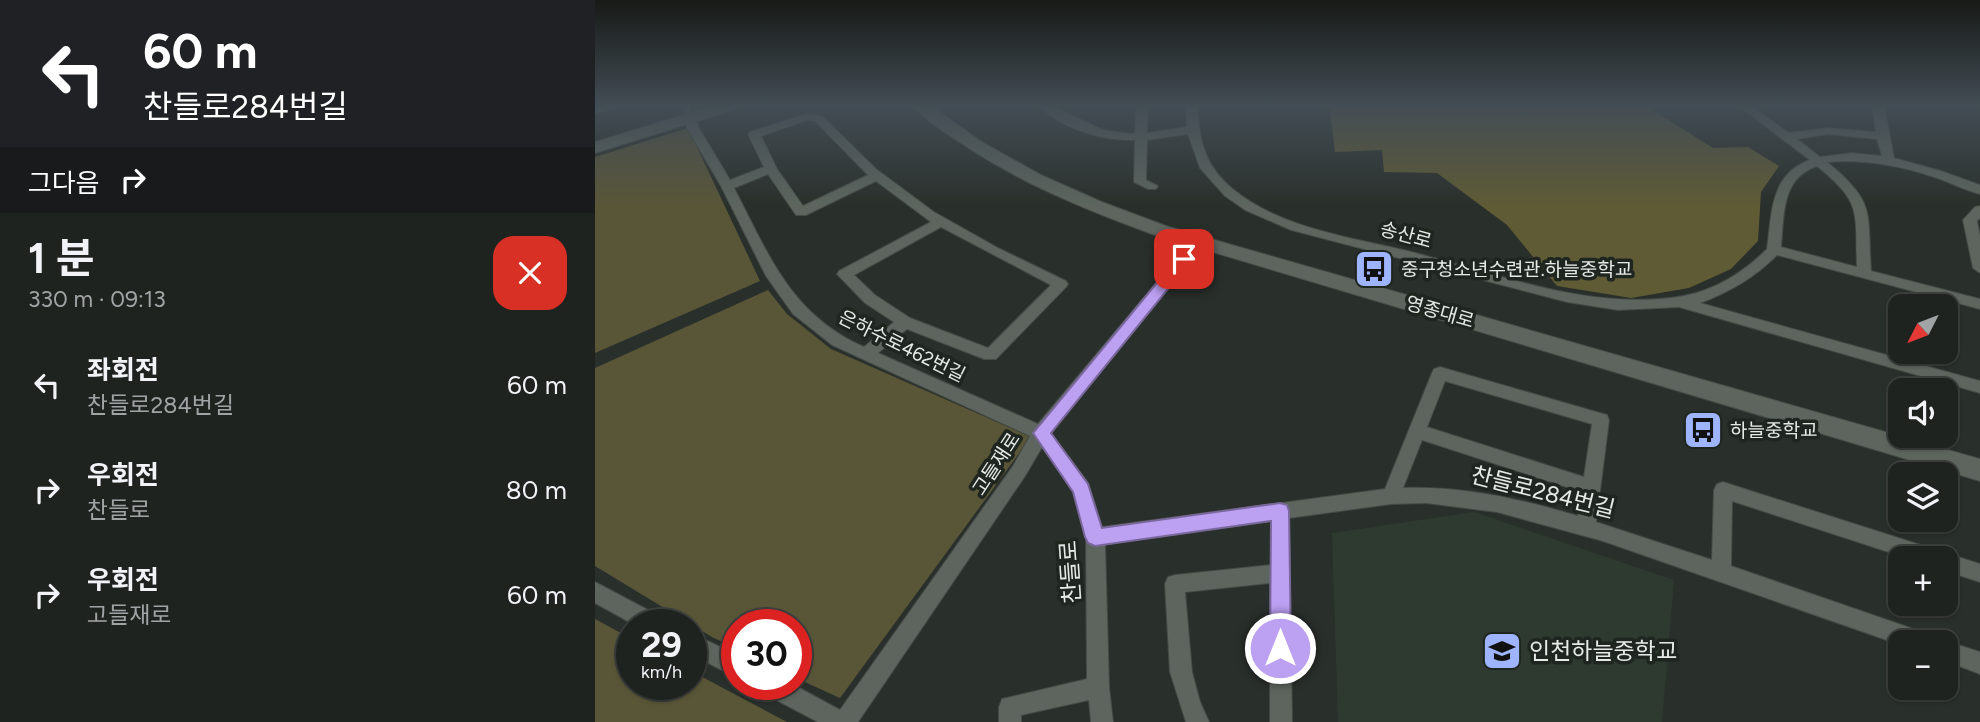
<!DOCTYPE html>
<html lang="ko">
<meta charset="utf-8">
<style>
:root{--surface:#1f2320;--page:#2c2f2d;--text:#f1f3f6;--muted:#a1a4a5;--line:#3c403e}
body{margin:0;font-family:Figtree,"Noto Sans KR",sans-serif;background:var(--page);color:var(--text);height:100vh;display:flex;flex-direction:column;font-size:26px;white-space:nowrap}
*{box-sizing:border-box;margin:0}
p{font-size:23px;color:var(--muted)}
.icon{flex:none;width:38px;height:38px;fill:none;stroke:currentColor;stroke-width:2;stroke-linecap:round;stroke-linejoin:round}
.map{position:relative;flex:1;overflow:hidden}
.details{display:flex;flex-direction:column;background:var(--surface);width:595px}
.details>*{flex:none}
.guide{background:#202124;color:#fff;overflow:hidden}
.needle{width:46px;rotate:228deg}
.buttons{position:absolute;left:1293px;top:294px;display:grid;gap:14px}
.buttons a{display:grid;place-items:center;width:70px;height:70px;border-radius:14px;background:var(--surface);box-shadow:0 2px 5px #0004,0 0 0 2px var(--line);font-size:35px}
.speed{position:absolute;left:21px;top:609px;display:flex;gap:14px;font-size:35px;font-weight:700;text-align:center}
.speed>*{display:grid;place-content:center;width:91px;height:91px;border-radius:50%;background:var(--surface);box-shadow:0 2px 5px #0004,0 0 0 2px var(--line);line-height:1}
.speed small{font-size:18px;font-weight:400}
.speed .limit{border:10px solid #d22;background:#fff;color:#111}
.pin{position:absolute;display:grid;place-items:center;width:60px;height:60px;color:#fff;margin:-30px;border-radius:14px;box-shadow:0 4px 10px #0006}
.me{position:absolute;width:77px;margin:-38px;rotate:0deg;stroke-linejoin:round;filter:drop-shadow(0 0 5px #0008)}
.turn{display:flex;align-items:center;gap:24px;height:147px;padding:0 28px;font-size:32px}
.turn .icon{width:91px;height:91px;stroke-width:2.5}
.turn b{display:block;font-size:49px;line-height:60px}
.then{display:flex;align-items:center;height:66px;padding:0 28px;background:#0003;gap:14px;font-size:26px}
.round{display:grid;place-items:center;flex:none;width:74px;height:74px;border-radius:21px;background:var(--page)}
.head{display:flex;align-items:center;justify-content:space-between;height:119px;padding:0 28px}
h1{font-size:42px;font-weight:700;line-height:52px}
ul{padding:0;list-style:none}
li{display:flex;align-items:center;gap:21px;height:105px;padding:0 28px}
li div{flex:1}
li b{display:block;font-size:26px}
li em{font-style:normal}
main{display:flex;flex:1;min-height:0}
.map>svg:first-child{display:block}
</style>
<main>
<section class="details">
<div class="guide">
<div class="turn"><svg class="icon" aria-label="left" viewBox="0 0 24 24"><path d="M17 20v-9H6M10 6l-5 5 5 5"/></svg><div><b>60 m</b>찬들로284번길</div></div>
<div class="then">그다음<svg class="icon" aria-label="right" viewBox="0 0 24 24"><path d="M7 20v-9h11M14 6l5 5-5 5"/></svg></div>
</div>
<div class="head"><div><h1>1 분</h1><p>330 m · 09:13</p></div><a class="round" style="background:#d93025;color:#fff"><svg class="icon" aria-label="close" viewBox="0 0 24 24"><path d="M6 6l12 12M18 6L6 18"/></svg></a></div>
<ul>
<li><svg class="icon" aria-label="left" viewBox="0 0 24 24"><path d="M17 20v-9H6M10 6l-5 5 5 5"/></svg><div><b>좌회전</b><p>찬들로284번길</p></div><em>60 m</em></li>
<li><svg class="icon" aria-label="right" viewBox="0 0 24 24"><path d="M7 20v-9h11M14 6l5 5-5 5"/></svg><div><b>우회전</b><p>찬들로</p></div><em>80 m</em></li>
<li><svg class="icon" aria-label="right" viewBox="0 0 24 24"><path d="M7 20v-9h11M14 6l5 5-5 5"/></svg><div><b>우회전</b><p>고들재로</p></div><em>60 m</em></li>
</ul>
</section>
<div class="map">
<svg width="1385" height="722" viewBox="0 0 1385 722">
<rect width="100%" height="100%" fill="#292f2a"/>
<path fill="#2e3a30" d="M879 512 1079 580 1067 722H743L737 533Z"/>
<path fill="#595638" d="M93 128 165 281 0 353V157Z
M173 290 192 314 236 349 436 437 245 698 201 678V625H142V649L117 637 0 566V368Z
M0 619 37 639V684H96V671L192 722H0Z"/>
<path fill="#5f5b35" d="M730 106H1051L1118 148 1153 147 1184 166 1166 192 1163 241 1136 269 1094 288 1036 298 962 286 912 225 842 173 789 172 787 150 740 152 735 110Z"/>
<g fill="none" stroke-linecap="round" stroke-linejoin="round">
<g stroke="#444a45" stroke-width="8">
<path id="lane" d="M89 106 96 118
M0 111 15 106"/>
</g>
<g stroke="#444a45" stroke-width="2">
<path id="street" d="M444 106H457L508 130 536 134 540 133 541 106H553L552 133 592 127 591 106H603C603 141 611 168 639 190 690 231 763 238 824 254 905 275 990 308 1075 298 1114 294 1145 276 1172 249 1177 213 1175 174 1215 160L1144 106H1156L1194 133 1232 128 1281 132 1277 106H1289L1299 158 1346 171 1385 185V194C1369 190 1355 182 1339 177 1304 165 1269 159 1232 162 1282 203 1272 212 1276 271L1385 299V309L1182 255C1159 278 1135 292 1105 303L1385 381V393L1084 307 1023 310 972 302 696 230 650 210 630 196 605 168 593 134 552 140 551 180 563 186 561 189H553L539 182 540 140C507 141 468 129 444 106ZM1232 134 1282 139 1287 156 1257 153 1225 157 1202 139ZM1222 166C1268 203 1260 212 1262 267L1186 247C1189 216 1186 178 1222 166Z
M211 114 227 116 281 169 339 212 403 248 471 281 473 284 471 287 401 359H389L312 329 283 353 443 424 599 238H609L611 241 609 244 456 433 493 483 507 527 790 489 837 373 839 369 845 367 1012 415 1014 420 1001 522 1117 560 1119 490 1122 484 1128 482 1338 549 1346 555 1351 553 1385 564V582L1351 571V558H1312L1137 501 1136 566 1327 632 1334 635 1337 642H1306V645L1008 541 902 512 831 503 796 504 694 518 697 722H675V583L590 592 597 672 605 702 614 722H591L575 672 570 584 573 577 580 575 676 565V521L510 544 514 687 518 722H496L494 700 426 715V722H404V707L407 699 492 679 491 537 479 492 447 447 430 476 263 722H223L166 692 163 684H197L245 710 418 466 435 436 237 345 198 314 171 276 126 186 92 128 90 118 100 116 104 128 135 180 169 167 153 134 155 132ZM212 120 220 121 273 175 208 206 182 169 166 136ZM173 174 201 215H211L281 181 336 222 244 271 242 274 270 303 299 322 269 347C195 314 174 255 139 188ZM346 227 456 285 393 348 315 318 280 295 259 275ZM850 381 997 424 989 477 832 427ZM827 440 987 492 983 516C926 499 868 486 808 488Z
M1385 206V218L1382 221 1385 236V273L1378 268 1368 220 1380 207Z
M0 582 68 618 71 625H40L0 603Z
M96 633 142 655V678L96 654Z
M1351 641 1385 652V674L1351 661V642H1347Z"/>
</g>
<g stroke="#444a45" stroke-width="2">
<path id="secondary" d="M118 106H143L141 109 0 153V142Z
M318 106H336L387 142 446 175 507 202 571 226 1385 459V481L557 234C488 209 421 181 360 139 346 130 329 119 318 106Z"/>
</g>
<use href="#lane" stroke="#5d655e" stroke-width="6"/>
<use href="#street" fill="#5d655e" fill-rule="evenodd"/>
<use href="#secondary" fill="#5d655e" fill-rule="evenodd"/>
</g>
<linearGradient id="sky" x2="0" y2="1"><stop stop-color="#171a17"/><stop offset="0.51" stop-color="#434d55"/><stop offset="1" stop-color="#434d55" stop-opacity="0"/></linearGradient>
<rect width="1385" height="207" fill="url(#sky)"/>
<path fill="#bca0f2" stroke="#7a689d" stroke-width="2" d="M589 255 596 259 594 263 456 433 493 484 507 528 685 503 692 505 694 511 696 648 693 655 685 658 678 655 675 648 676 521 500 546 493 543 490 537 478 492 438 433 584 256Z"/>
<defs>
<g id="bus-square" transform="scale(2.0125)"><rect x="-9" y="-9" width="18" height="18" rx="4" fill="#9eb4fd" stroke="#1f2620"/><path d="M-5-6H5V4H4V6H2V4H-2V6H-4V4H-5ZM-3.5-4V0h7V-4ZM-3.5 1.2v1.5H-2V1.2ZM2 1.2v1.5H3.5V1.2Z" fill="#111"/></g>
<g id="school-square" transform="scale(2.0125)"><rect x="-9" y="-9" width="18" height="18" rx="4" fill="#9eb4fd" stroke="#1f2620"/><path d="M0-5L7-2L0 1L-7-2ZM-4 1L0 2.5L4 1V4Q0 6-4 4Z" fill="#111"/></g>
</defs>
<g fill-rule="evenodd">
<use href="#bus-square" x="779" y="269"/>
<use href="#bus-square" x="1108" y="430"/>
<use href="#school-square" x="907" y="651"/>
</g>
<g text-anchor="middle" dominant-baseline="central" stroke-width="7" stroke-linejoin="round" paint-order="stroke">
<g font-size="19" fill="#e6eae7" stroke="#1f2620">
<text transform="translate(811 235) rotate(15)">송산로</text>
<text transform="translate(845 312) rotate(16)">영종대로</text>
<text transform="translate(307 346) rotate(26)">은하수로462번길</text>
<text transform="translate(401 464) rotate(-57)">고들재로</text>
</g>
<g font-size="19" fill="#e6eae7" stroke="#1f2620" text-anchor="start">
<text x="806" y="269">중구청소년수련관.하늘중학교</text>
<text x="1135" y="430">하늘중학교</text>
</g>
<g font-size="23" fill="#e6eae7" stroke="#1f2620">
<text transform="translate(948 492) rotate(14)">찬들로284번길</text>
<text transform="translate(475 572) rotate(-94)">찬들로</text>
</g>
<g font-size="23" fill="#e6eae7" stroke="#1f2620" text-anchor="start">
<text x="934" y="651">인천하늘중학교</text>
</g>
</g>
</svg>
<div class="buttons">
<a><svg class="needle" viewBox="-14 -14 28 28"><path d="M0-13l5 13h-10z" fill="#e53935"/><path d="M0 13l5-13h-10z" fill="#a1a4a5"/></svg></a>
<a><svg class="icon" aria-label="sound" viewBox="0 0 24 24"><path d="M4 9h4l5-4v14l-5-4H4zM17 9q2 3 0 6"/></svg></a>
<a><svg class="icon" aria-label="layers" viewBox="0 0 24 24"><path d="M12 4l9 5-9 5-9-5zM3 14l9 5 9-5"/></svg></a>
<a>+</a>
<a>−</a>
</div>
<div class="speed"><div>29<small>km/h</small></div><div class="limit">30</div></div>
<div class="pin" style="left:589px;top:259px;background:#d93025"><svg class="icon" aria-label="arrive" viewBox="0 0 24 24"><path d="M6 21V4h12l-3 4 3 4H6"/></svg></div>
<svg class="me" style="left:685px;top:648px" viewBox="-20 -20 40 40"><circle r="17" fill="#bca0f2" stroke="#fff" stroke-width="3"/><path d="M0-11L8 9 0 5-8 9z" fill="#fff"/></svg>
</div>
</main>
